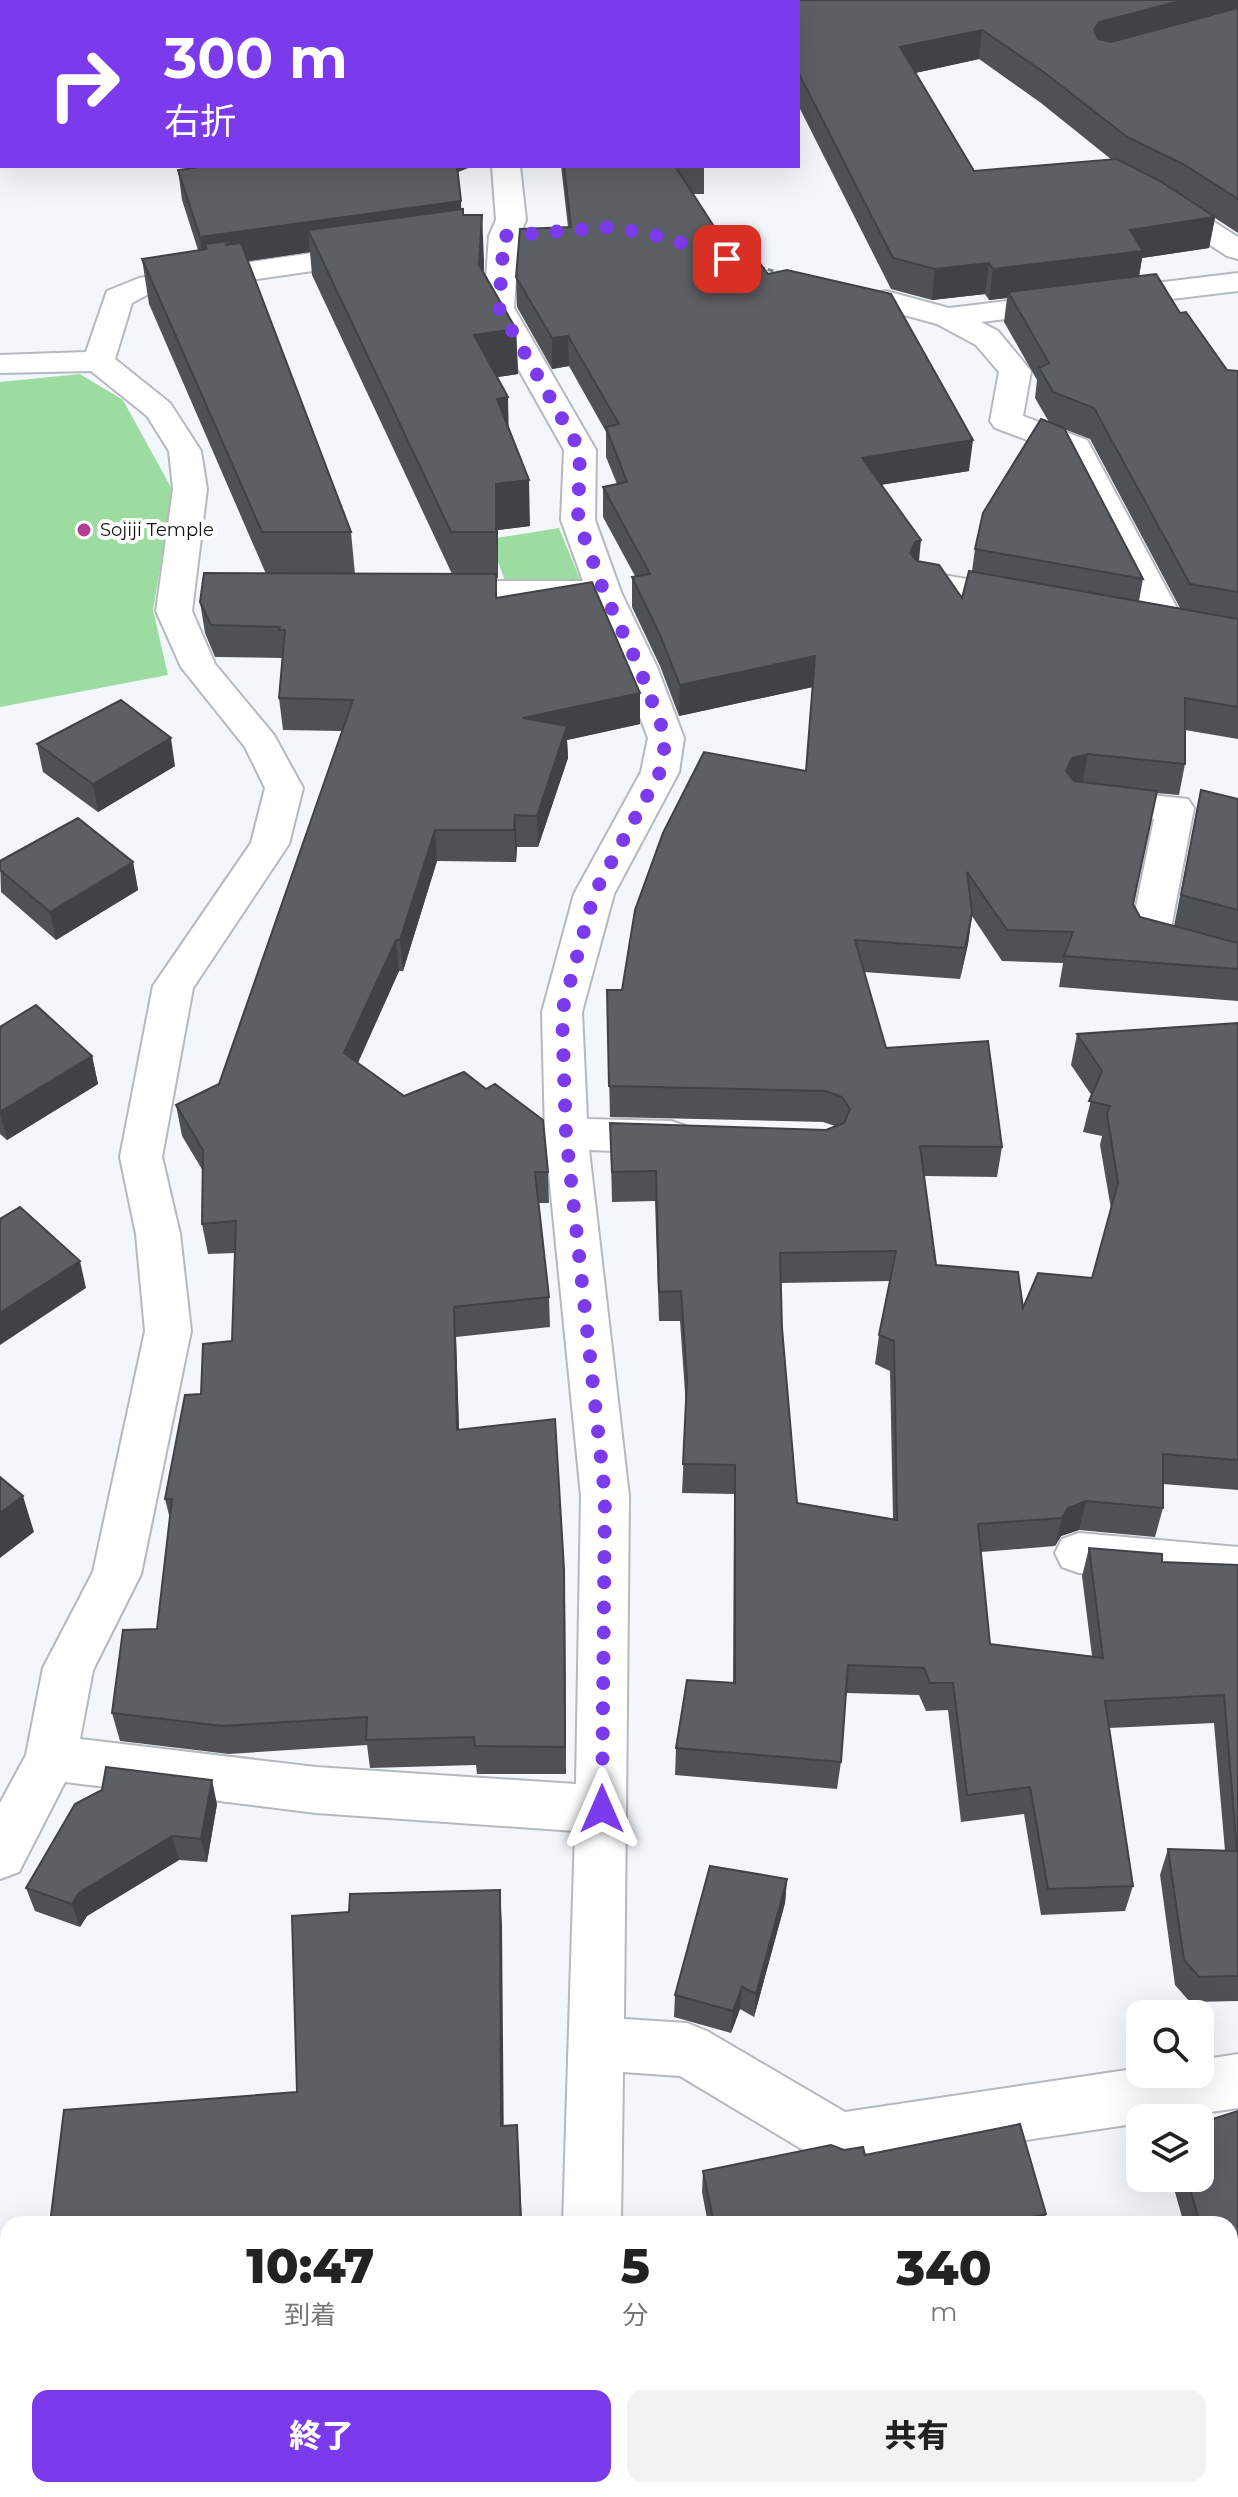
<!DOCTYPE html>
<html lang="ja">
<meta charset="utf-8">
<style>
:root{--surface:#fff;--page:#f2f2f2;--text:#222;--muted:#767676;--accent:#7c3aed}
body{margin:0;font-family:Montserrat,"Noto Sans JP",sans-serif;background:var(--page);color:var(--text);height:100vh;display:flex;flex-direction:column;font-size:30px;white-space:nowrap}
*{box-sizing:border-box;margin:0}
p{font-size:26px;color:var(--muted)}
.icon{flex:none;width:44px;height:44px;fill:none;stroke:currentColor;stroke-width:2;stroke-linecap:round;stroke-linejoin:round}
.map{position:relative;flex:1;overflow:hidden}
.sheet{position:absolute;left:0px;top:2216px;width:1238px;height:282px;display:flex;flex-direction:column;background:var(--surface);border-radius:24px 24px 0 0;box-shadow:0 8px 32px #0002}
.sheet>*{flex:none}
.hud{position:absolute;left:0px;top:0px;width:800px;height:168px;box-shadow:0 8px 32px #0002;background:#7c3aed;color:#fff;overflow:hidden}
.tools{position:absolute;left:1126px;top:2000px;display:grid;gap:16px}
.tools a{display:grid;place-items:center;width:88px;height:88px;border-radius:16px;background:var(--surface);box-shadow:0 8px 32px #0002;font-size:40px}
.pin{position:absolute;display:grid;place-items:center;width:68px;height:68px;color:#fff;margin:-34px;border-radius:16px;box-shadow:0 4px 12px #0006}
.me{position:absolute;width:88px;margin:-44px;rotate:0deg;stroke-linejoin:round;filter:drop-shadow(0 0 6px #0008)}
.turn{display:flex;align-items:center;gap:28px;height:168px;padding:0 32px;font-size:36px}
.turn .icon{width:104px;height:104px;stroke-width:2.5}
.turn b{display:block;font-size:56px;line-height:68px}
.eta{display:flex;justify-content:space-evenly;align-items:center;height:136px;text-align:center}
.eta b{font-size:48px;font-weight:800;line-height:56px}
.action{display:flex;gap:16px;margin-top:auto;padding:16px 32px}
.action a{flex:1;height:92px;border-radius:16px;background:var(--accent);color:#fff;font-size:32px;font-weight:800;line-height:92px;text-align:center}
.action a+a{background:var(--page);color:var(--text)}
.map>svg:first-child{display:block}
</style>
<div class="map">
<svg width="1238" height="2497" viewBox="0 0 1238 2497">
<rect width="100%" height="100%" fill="#f3f7fc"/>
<path fill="#9ddca1" d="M80 374 123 400 173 491 153 610 168 675 0 707V382Z
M559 528 580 579 505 581 490 539Z"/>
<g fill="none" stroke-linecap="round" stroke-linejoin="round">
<g stroke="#b5b9be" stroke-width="4">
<path id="minor" d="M492 166H520L526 220 519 236 514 308 596 450 595 520 621 592 657 667 684 738 679 772 614 894 582 1012 587 1119 671 1121 686 1126 692 1137 686 1148 671 1153 589 1150 629 1496 624 2019 687 2023 707 2031 845 2112 1140 2068V2074H1200V2060L1238 2054V2108L1171 2118H1140V2123L840 2168 820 2160 680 2076 623 2072 621 2224H563L575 1831 316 1813 65 1782 19 1872 0 1879V1803L26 1755 43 1668 93 1572 145 1331 136 1234 120 1157 153 986 251 843 265 788 245 747 181 667 156 611 173 489 169 451 147 416 91 371 0 373V355L86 352 107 291 139 278 368 245 379 248 383 254 379 260 368 263 147 295 132 303 115 359 170 403 201 451 207 489 192 611 215 664 274 735 303 788 289 844 193 988 162 1157 180 1234 191 1331 141 1574 93 1670 80 1739 316 1767 576 1784 581 1496 545 1134 542 1012 574 894 641 772 648 738 621 667 591 602 439 603 427 599 422 592 427 585 439 581H583L561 520 564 450 484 308 489 236 496 220Z
M1163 193 1173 196 1238 237V259L1227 256 1153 208 1148 202 1153 196Z
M1238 273V291L981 322 998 331 1031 371 1023 416 1087 440 1091 447 1187 627 1181 635 1169 638 1157 635 1151 627 1062 453 995 428 990 421 999 372 976 345 937 324 875 307 871 300 875 293 886 291 949 308Z
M926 572 1023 589 1035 592 1040 600 1035 608 1023 611 914 589 909 582 914 575Z
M1095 789 1188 799 1194 808 1171 928 1238 946V974L1136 946 1130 936 1154 819 1082 810 1076 801 1082 792Z
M1079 1533 1238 1547V1587L1079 1573 1062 1567 1055 1553 1062 1539Z
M607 2490H669L670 2497H608Z"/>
</g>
<path stroke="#7f8285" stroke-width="3" stroke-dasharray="6 3" stroke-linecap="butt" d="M759 267 784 274"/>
<use href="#minor" fill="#fff" fill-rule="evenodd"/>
</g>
<path fill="#4f5255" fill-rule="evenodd" d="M240 0H509L504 2H243Z
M754 0H1238V233L1215 218 1209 248 1142 258 1139 277 1180 313 1227 370 1238 371V739L1185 730V764L1179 795 1156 793 1133 905 1140 917 1174 926 1201 790 1238 799V1001L1059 987 1063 963 1002 961 972 916 968 944 960 979 864 972 886 1048 1002 1147 997 1177 924 1176 936 1265 1023 1308 1092 1278 1111 1209 1100 1145 1102 1136 1083 1132 1092 1096 1071 1065 1077 1034 1238 1023V1490L1163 1484V1508L1155 1537 1079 1530 1061 1536 1055 1546 981 1552 990 1644 1092 1656 1082 1576 1089 1548 1162 1562 1238 1565V2001L1190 2002 1175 1985 1160 1875 1168 1849 1225 1851 1214 1723 1109 1728 1133 1886 1125 1911 1041 1915 1024 1814 961 1822 948 1710 926 1711 919 1695 846 1693 841 1762 837 1789 675 1775 676 1748 733 1683 734 1494 682 1493 686 1407 680 1321H659L655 1201 612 1202 610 1123 826 1130 835 1126 823 1122 610 1117 607 990H622L806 771 813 687 679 716 660 666 632 607V577L635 576 603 517V487L617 484 606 457V432L569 366 552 369 517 307 516 277 568 227 561 166H704V194H693L733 256 768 274 969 471 881 485 919 561 962 598 972 571 975 549 1049 422 1035 398 1037 380 1004 322 1007 298 989 300 985 294 932 300 891 289 798 105V2H754ZM979 59 1041 103 1112 160 974 171 915 73ZM1064 429 1090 439 1180 608 1139 601 1143 579ZM890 1281 879 1335 875 1364 890 1371 893 1519 797 1503 782 1328 781 1283Z
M178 170 458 172 461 209 484 260V272L516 329 518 374 497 377 530 526 498 530V578H496L497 598 640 724 567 740 568 758 538 847H517L516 862 437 861 403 971H399L358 1063 404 1096 548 1172 549 1203H539L549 1297 550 1327 456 1337 459 1430 565 1598 566 1774H477L476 1765 370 1768 367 1745 229 1754 120 1741 112 1713 157 1629 170 1519 165 1499 201 1394 232 1341 235 1253 208 1254 202 1224 203 1171 182 1136 176 1105 219 1084 342 731 283 730 279 698 282 658 215 657 205 633 200 602 266 574 149 304 142 259 198 250 182 200ZM310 252 312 275 452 574H355L351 532 248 261Z
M37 744 175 766 98 812 43 772Z
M0 861 133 862 138 890 56 940 1 892Z
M0 1027 92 1056 98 1084 7 1140 0 1134Z
M217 1804 207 1862 179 1860 87 1916 80 1927 35 1911 26 1888Z
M787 1879 785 1903 754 2017 740 2009 731 2033 674 2017 675 1995Z
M1238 2111V2423L1232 2425 1230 2421V2224H1184L1171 2178H1200Z
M844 2150 865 2155 1043 2224H708L702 2192 703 2171Z
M815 2490H1120L1122 2497H817Z"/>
<path fill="#404245" d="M442 0H509L504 2H439Z
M1184 0H1238V10L1090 59 1094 30 1099 22Z
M982 30 979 59 897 77 900 47Z
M455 166H473L456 173Z
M461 201 462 230H308L310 252 242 262 205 244 208 266 204 267 200 237Z
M482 215 484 260 481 309 479 265Z
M1215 217 1209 248 1142 258 1138 282 1008 292 1007 298 989 300 993 269 1130 230Z
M989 263 985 294 932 300 935 269Z
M516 329 518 374 477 380 474 335Z
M568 336 569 366 552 369V338Z
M508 397 509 443 497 399Z
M973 440 969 471 859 488 862 458Z
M529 480 530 526 498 530V578L496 532V484Z
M921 540 918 571 910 553 915 542Z
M815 656 813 687 679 716 680 685Z
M640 693V724L567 740 568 758 538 847 537 816 523 718Z
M171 738 175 766 98 812 93 784Z
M1088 754 1082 785 1060 802 1066 771 1072 758Z
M515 815 517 847 516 862 514 830Z
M435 830 437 861 403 971 400 940Z
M133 862 138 890 56 940 50 912Z
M972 913 968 944 960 979 965 948Z
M396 940 399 971 348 1084 344 1053Z
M92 1056 98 1084 7 1140 0 1112Z
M80 1261 86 1288 0 1345V1313Z
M454 1307 456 1337 460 1460 457 1430Z
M23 1496 34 1532 0 1558V1513Z
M1086 1501 1079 1530 1061 1536 1055 1546 1062 1518 1068 1508Z
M564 1569 565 1598 566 1774 565 1747Z
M212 1780 217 1804 207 1862 201 1839Z
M172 1836 179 1860 87 1916 80 1927 72 1904 79 1893Z
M787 1879 785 1903 754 2017 756 1994Z
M500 1890 502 1925 504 2158 501 2126Z
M742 1987 740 2009 731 2033 733 2011Z
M517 2125 519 2157 522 2224H521Z
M1046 2214 1043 2224H998Z
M1237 2394 1230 2406V2396Z
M1238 2414V2423L1232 2425Z
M116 2490H130V2497H115Z"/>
<path fill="#5c5f63" stroke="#404245" stroke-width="2" fill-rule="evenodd" d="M277 0H442L439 2H279Z
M545 0H686V2H545Z
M761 0H1184L1099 22 1094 30 1098 39 1111 42 1238 8V199L1183 164 1127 137 1045 73 982 30 900 47 974 171 1117 159 1160 181 1215 217 1130 230 1143 251 993 269 989 263 935 269 893 258 798 72V2H762Z
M207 166H457L461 201 200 237 178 170Z
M564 166H680H675L733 256 752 253 768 274 787 270 891 294 973 440 862 458 921 540 915 542 910 553 917 561 939 565 962 598 969 571 1238 619V707L1185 698V764L1088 754 1072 758 1066 771 1074 781 1157 791 1133 904 1140 917 1238 943V969L1064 956 1073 932 1007 930 967 872 972 913 965 948 855 940 886 1048 988 1041 1002 1147 920 1146 936 1265 1018 1272 1023 1308 1038 1273 1092 1278 1118 1183 1107 1114 1110 1106 1089 1101 1102 1071 1077 1034 1238 1023V1460L1163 1454V1508L1086 1501 1068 1508 1062 1518 978 1524 990 1644 1103 1658 1089 1548 1162 1554V1562L1238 1565V1976L1199 1977 1184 1960 1168 1849 1237 1851 1224 1695 1105 1701 1133 1886 1048 1889 1030 1787 967 1795 953 1683H930L924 1668 848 1665 841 1762 676 1748 687 1680 735 1683V1465L683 1464 687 1380 681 1291 659 1292 656 1171 612 1172 610 1123 826 1130 844 1123 850 1109 842 1097 826 1091 609 1086 607 990H622L635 910 663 833 704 752 806 771 815 656 680 685 660 635 632 577 650 574 603 487 627 482 606 427 619 424 568 336 552 338 516 277 520 229 571 227ZM896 1251 879 1335 894 1341 897 1520 797 1503 782 1328 780 1253Z
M463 209V215H482L479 265 516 329 474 335 508 397 497 399 529 480 496 484V532H451L308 230Z
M240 240 225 245 241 243 351 532H262L142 259 207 249 205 244Z
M1156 274 1180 313 1186 312 1227 370 1238 371V592L1190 584 1094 408 1053 392 1039 368 1049 363 1008 292Z
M1041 419 1064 428 1143 579 975 549 983 513Z
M204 573 496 574V598L592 582 640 693 523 718 567 726 537 816 515 815 514 830H435L400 940H396L344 1053 404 1096 464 1072 486 1089 495 1084 543 1120 548 1172H535L549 1297 454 1307 457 1430 555 1419 564 1569 565 1747 475 1746 474 1737 366 1740 367 1717 222 1726 112 1713 123 1630 157 1629 172 1499H165L185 1395 201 1394 203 1344 232 1341 236 1221 202 1224 203 1150 176 1105 219 1084 353 700 279 698 285 630H279L280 627 211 625 200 602Z
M121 700 171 738 93 784 37 744Z
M1201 790 1238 799V910L1181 895Z
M78 818 133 862 50 912 0 870V861Z
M36 1005 92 1056 0 1112V1027Z
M20 1207 80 1261 0 1313V1219Z
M0 1477 23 1496 0 1513Z
M106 1767 212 1780 201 1839 172 1836 79 1893 72 1904 26 1888 75 1804 102 1790Z
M710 1866 787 1879 756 1994 742 1987 733 2011 675 1995Z
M500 1890 501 2126 517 2125 521 2224H50L64 2110 297 2092 292 1916 349 1912 350 1894Z
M1238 2111V2395L1237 2394 1230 2396V2224H1200L1187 2178H1200V2123Z
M1020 2124 1046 2214 998 2224H714L703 2171 831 2145 844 2150 863 2147 865 2155Z
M8 2386V2490H116L115 2497H0V2387Z
M824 2490H1120L1122 2497H826Z"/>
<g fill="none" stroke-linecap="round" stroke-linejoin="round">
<path stroke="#7c3aed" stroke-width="14" stroke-dasharray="0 25.2" d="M602 1809 605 1496 566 1134 562 1012 594 894 660 772 666 738 639 667 604 592 578 520 580 450 499 308 504 236 612 227 668 238 727 259"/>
</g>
<circle fill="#b53c8f" stroke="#fff" stroke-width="3" cx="84" cy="530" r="8"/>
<g text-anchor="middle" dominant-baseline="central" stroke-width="8" stroke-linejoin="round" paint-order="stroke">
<g font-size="18" fill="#101113" stroke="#fff" text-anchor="start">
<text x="100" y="530">Sojiji Temple</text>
</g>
</g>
</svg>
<div class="tools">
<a><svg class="icon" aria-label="search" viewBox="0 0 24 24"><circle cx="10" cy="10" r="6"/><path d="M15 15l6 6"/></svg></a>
<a><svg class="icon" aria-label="layers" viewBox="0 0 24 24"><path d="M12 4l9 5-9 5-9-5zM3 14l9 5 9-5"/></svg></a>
</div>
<div class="pin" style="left:727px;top:259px;background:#d93025"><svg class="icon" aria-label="arrive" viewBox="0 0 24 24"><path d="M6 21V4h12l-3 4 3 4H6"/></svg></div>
<svg class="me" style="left:602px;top:1809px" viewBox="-20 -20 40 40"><path d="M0-17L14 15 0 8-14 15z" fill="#7c3aed" stroke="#fff" stroke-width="4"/></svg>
<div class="hud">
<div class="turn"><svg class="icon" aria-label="right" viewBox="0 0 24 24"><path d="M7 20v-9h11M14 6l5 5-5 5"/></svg><div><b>300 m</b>右折</div></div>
</div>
<section class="sheet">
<div class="eta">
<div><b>10:47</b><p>到着</p></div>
<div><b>5</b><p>分</p></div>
<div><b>340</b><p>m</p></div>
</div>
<div class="action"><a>終了</a><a>共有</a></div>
</section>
</div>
